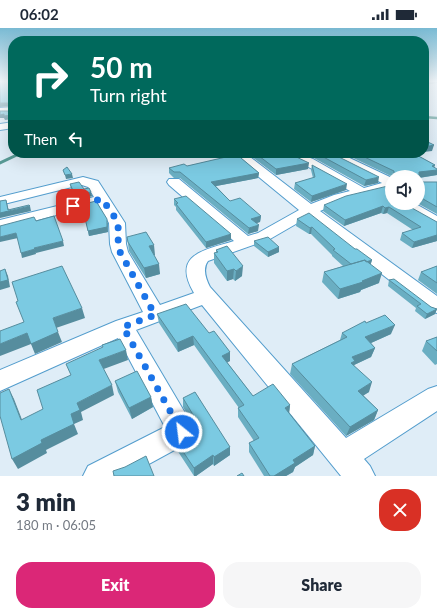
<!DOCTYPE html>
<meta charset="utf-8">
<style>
:root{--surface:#fff;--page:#f6f6f7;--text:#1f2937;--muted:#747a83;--accent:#db2777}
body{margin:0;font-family:Lato,sans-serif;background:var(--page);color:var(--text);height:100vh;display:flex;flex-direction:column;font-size:15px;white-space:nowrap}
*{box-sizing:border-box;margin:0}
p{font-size:13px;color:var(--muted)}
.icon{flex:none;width:22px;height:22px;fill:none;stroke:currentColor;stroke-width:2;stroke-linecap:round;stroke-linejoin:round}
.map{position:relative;height:448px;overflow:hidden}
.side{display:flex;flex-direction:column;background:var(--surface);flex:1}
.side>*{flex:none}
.hud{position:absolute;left:8px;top:8px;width:421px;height:122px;border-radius:16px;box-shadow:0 4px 16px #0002;background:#00695c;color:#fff;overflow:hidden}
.fabs{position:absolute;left:385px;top:142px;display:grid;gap:8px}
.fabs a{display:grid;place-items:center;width:40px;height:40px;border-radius:50%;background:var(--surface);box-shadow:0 4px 16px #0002;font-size:20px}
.pin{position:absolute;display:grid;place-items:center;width:34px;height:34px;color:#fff;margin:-17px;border-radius:8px;box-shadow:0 2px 6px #0006}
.me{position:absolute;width:44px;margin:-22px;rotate:331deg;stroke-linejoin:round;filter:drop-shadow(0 0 3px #0008)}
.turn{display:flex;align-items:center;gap:14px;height:84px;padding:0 16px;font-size:18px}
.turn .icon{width:52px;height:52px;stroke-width:2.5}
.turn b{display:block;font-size:28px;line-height:34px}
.then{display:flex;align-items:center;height:38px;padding:0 16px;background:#0003;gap:8px;font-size:15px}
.round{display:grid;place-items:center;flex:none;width:42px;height:42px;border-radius:16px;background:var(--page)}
.overview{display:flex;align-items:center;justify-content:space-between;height:68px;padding:0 16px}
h1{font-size:24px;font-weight:800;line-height:30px}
.action{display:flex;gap:8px;margin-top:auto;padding:8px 16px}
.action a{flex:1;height:46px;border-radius:16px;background:var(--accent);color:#fff;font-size:16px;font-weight:800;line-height:46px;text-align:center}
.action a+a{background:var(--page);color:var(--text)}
.status{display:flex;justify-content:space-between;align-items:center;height:28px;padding:0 20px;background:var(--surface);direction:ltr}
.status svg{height:11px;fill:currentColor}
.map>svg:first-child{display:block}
</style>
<div class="status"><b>06:02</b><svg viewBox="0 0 49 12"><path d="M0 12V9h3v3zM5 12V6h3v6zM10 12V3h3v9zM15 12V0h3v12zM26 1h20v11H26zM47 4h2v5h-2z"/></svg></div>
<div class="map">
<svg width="437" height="448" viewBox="0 0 437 448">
<rect width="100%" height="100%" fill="#dfedf7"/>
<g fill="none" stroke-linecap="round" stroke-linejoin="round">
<path stroke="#589a95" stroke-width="2.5" d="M424 89 437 90"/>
<path stroke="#589a95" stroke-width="3" d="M0 135 21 125"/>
<g stroke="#539dcd" stroke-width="2">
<path id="minor" d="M13 79V85L0 86V80Z
M13 94V100L0 102V96Z
M281 125H297L313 131 364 160 382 155 326 127 324 125H339L392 150V161L344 173 320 183 437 268V285L430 283 414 271 308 189 270 211 208 233C202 241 206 251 210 259L346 410 428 361 437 358V383L364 431 370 438 375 448H341L202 277 136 302 191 395 195 404 191 413 127 448H83L88 438 165 399 118 310 0 363V342L116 293 143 284 112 224 110 216 109 195 98 176 0 202V192L94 169 88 159 82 157 72 159 0 177V169L83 149 98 153 125 195 126 216 128 224 160 277 194 265C171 226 205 222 234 213L169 157 167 154 169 151H179L248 208 258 205 299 182 242 135 240 132 242 129H250L311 176 334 167 350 163 305 137 283 127Z
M396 175H414L437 188V199L432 197 398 178Z"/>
</g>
<use href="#minor" fill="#fff" fill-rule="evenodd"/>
</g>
<path fill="#6aaec2" d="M236 125H240V129L241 130 259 145 258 150 216 158 230 173 261 188 260 194 256 195 258 203 248 206 180 150H174L169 145V140L187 138 224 130V127Z
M248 125H288L308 141 276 147 251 128H248Z
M301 125H331L378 155 364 158 314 130Z
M343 125H416H413L435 137 434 139 437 147 419 150V154H437V186L417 175H418V149H393Z
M312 137 346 162 311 174 294 161 295 155 313 150 311 142Z
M70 156 92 168 76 172 71 161Z
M174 171 231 212 206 220 176 182V179L174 177Z
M392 175 437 194V213L412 220 400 212 402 205 413 202 387 185 383 186 381 185 344 198 323 183 324 177Z
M80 177 108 195V204L89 208 85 190 81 182Z
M297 191 355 221 372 232 370 237 379 255 361 262 360 264 338 271 322 254 324 244 343 238 332 228V227L311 206H309L296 198Z
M127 209 155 227H154L160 246 146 250 129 223Z
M254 213 279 219V224L268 229 254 218Z
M216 222 242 248 235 253 233 251 227 253 214 235V225H216Z
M437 238V266L418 252 421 244Z
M389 252 431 279 437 281 435 286 425 291 415 283 416 280 388 258Z
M157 286 209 305 230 324V333L227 334 253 368 290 377 289 385 315 418 313 427 295 439 293 444 286 448H264L249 424V415L254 413 238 389V380H239L194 317 178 324 159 295Z
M366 295 391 306 371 315 375 320 371 329 354 337 369 364 363 367 378 382 374 392 346 408 290 346 292 336 340 312 342 305Z
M437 309V336L435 337 422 323 426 313Z
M115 353 151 369 153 379 132 391 118 364Z
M183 370 230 419V427L214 438 213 436 196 448H194L177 422 176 413 191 405 195 400 192 394 183 379Z"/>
<path fill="#568d9e" d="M428 53H437V55L424 57V54Z
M0 75H13V78L0 79Z
M4 86 13 87V91L5 92 4 90H0V87Z
M434 117 432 123 424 124V119Z
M309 135 308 141 276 147V141Z
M435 137 433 142H437V147L418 150 419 144 432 138Z
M259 145 258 150 211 159V154Z
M72 146 73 150 66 151 65 147Z
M379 149 378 155 364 158 366 152Z
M347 156 346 162 311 174 312 168Z
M91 164 92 168 76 172 75 167Z
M6 172 9 183 30 178 31 183 0 190V185Z
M383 178 381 185 344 198 345 192Z
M389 179 387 185 383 186 385 180Z
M261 188 260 194 251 197V191Z
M107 191 108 204 89 208 88 203Z
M259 197 258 203 248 206 249 200Z
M312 199 311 206H309L310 200Z
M16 205 18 210 0 214V209Z
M231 206V212L206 220V214Z
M437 207V213L412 220 414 214Z
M63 213 64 218 36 225 34 220Z
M154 217 155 227 150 228 149 218Z
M279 219V224L268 229V224Z
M35 221 36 226 22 230 21 225Z
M372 232 370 239 352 238Z
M159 236 160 246 146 250 144 240Z
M243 238 242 248 235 253 236 243Z
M5 241 8 248 10 259 0 262V254Z
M234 241 233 251 227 253V243Z
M382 245 379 255 361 262 360 264 338 271 340 261Z
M82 280 85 290 56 300 53 290Z
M437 281 435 286 425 291 427 286Z
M395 297 391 306 362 319 365 309Z
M58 304 62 314 35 326 31 316 0 328V316L27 305Z
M193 308 194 317 178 324 177 315Z
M375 320 371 329 354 337 348 344 352 329Z
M126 322 128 332 101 342 99 332Z
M230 324V333L222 337V328Z
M372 354 369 364 355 373 358 363Z
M112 357 114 367 81 384 83 392 74 396 78 406 46 422 47 425 18 441 12 431 41 412 71 386 77 375Z
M9 361 14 371 26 402 21 392Z
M151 369 153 379 132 391 129 380Z
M290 377 289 386 285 380Z
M378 382 374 392 346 408 350 399Z
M315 418 313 427 295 439 293 444 286 448H274L293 432Z
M230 419V427L214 438V429Z
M213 427V436L196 448H194V440Z"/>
<path fill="#7bcae2" stroke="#568d9e" d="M0 53H13V75H0Z
M0 83H13V87L4 88V86L0 87Z
M424 112 434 117 424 119Z
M236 125H240L239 127 241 130 259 145 211 154 230 173 240 170 261 188 251 191 259 197 249 200 180 144H174L169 140 184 136 187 138 226 129 224 127Z
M255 125H288L309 135 276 141Z
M316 125H331L379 149 366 152Z
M356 125H413L435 137 432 138 437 141V142L419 144V154H437V179L418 168V149H394V143Z
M312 137 347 156 312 168 295 155 315 149Z
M67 139 72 146 65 147 63 142Z
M79 154 84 161 89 160 91 164 75 167 70 156Z
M392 157V175H403L437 194V207L414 214 402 205 421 199 389 179 385 180 383 178 345 192 324 177 346 168Z
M186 168 231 206 206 214 176 176 178 175 174 171Z
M6 172 8 182 29 177 30 178 0 185V173Z
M96 173 107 191V199L88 203 84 186 80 177Z
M309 185 355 221H357L372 232 366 234 365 232 351 236 333 222 335 221 312 199 310 200 297 191Z
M54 188 63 213 34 220 35 221 21 225 16 205 0 209V198L34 189 36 193Z
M146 204 154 217 149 218 159 236 144 240 128 214 127 209Z
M268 209 279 219 268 224 254 213Z
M227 218 243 238 236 243 234 241 227 243 214 225 218 224 216 222Z
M365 232 382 245 362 253 363 254 340 261 324 244Z
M62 238 82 280 53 290 58 304 31 316 27 305 0 316V303L24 294 16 274 18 273 12 254Z
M437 238V255L421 244Z
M5 241 8 252 0 254V243Z
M394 251 431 279 437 281 427 286 417 278 421 276 389 252Z
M186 276 209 305 214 303 230 324 222 328 253 368 273 356 290 377 285 380 315 418 293 432 295 435 274 448H270L249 415 259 410 238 380 244 377 193 308 177 315 157 286Z
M385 287 395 297 365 309 375 320 352 329 355 333 351 335 372 354 358 363 378 382 350 399 292 336 347 309 342 305 365 293 366 295Z
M437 309V323L426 313Z
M120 311 126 322 99 332 112 357 77 375 80 382 71 386 74 396 41 412 42 415 12 431 0 388V365L9 361 21 392 43 381 37 362 71 347 66 336 103 319 102 317Z
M137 343 151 369 129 380 115 353Z
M195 364 230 419 214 429 213 427 194 440 176 413 191 405 196 399V394L192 385 183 370Z
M146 428 154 448H114L113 443 125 439Z
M242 445 244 448H237Z"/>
<linearGradient id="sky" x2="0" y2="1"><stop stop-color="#79bad3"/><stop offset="0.46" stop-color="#f1f7fb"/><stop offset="1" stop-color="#f1f7fb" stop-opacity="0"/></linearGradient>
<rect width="437" height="116" fill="url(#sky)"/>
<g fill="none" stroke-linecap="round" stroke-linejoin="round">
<path stroke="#1a73e8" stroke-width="7" stroke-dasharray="0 12.6" d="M73 178 102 171C107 179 117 189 118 199 120 210 116 212 120 224L155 287 123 299 182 404"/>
</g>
</svg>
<div class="fabs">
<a><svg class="icon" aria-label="sound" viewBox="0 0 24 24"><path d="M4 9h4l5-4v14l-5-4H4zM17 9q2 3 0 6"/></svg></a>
</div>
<div class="pin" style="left:73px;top:178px;background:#d93025"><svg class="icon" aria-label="arrive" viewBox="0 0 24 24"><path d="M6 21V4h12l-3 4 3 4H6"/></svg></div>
<svg class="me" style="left:182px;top:404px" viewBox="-20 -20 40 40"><circle r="17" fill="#1a73e8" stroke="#fff" stroke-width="3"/><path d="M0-11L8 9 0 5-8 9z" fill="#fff"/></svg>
<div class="hud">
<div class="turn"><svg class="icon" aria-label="right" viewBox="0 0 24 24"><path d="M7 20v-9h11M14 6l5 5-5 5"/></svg><div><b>50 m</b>Turn right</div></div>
<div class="then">Then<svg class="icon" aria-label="left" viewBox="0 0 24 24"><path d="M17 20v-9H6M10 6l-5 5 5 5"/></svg></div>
</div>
</div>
<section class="side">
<div class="overview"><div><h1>3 min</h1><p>180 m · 06:05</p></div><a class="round" style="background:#d93025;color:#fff"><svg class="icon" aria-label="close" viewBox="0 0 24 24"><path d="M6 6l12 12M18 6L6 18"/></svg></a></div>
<div class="action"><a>Exit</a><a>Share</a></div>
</section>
